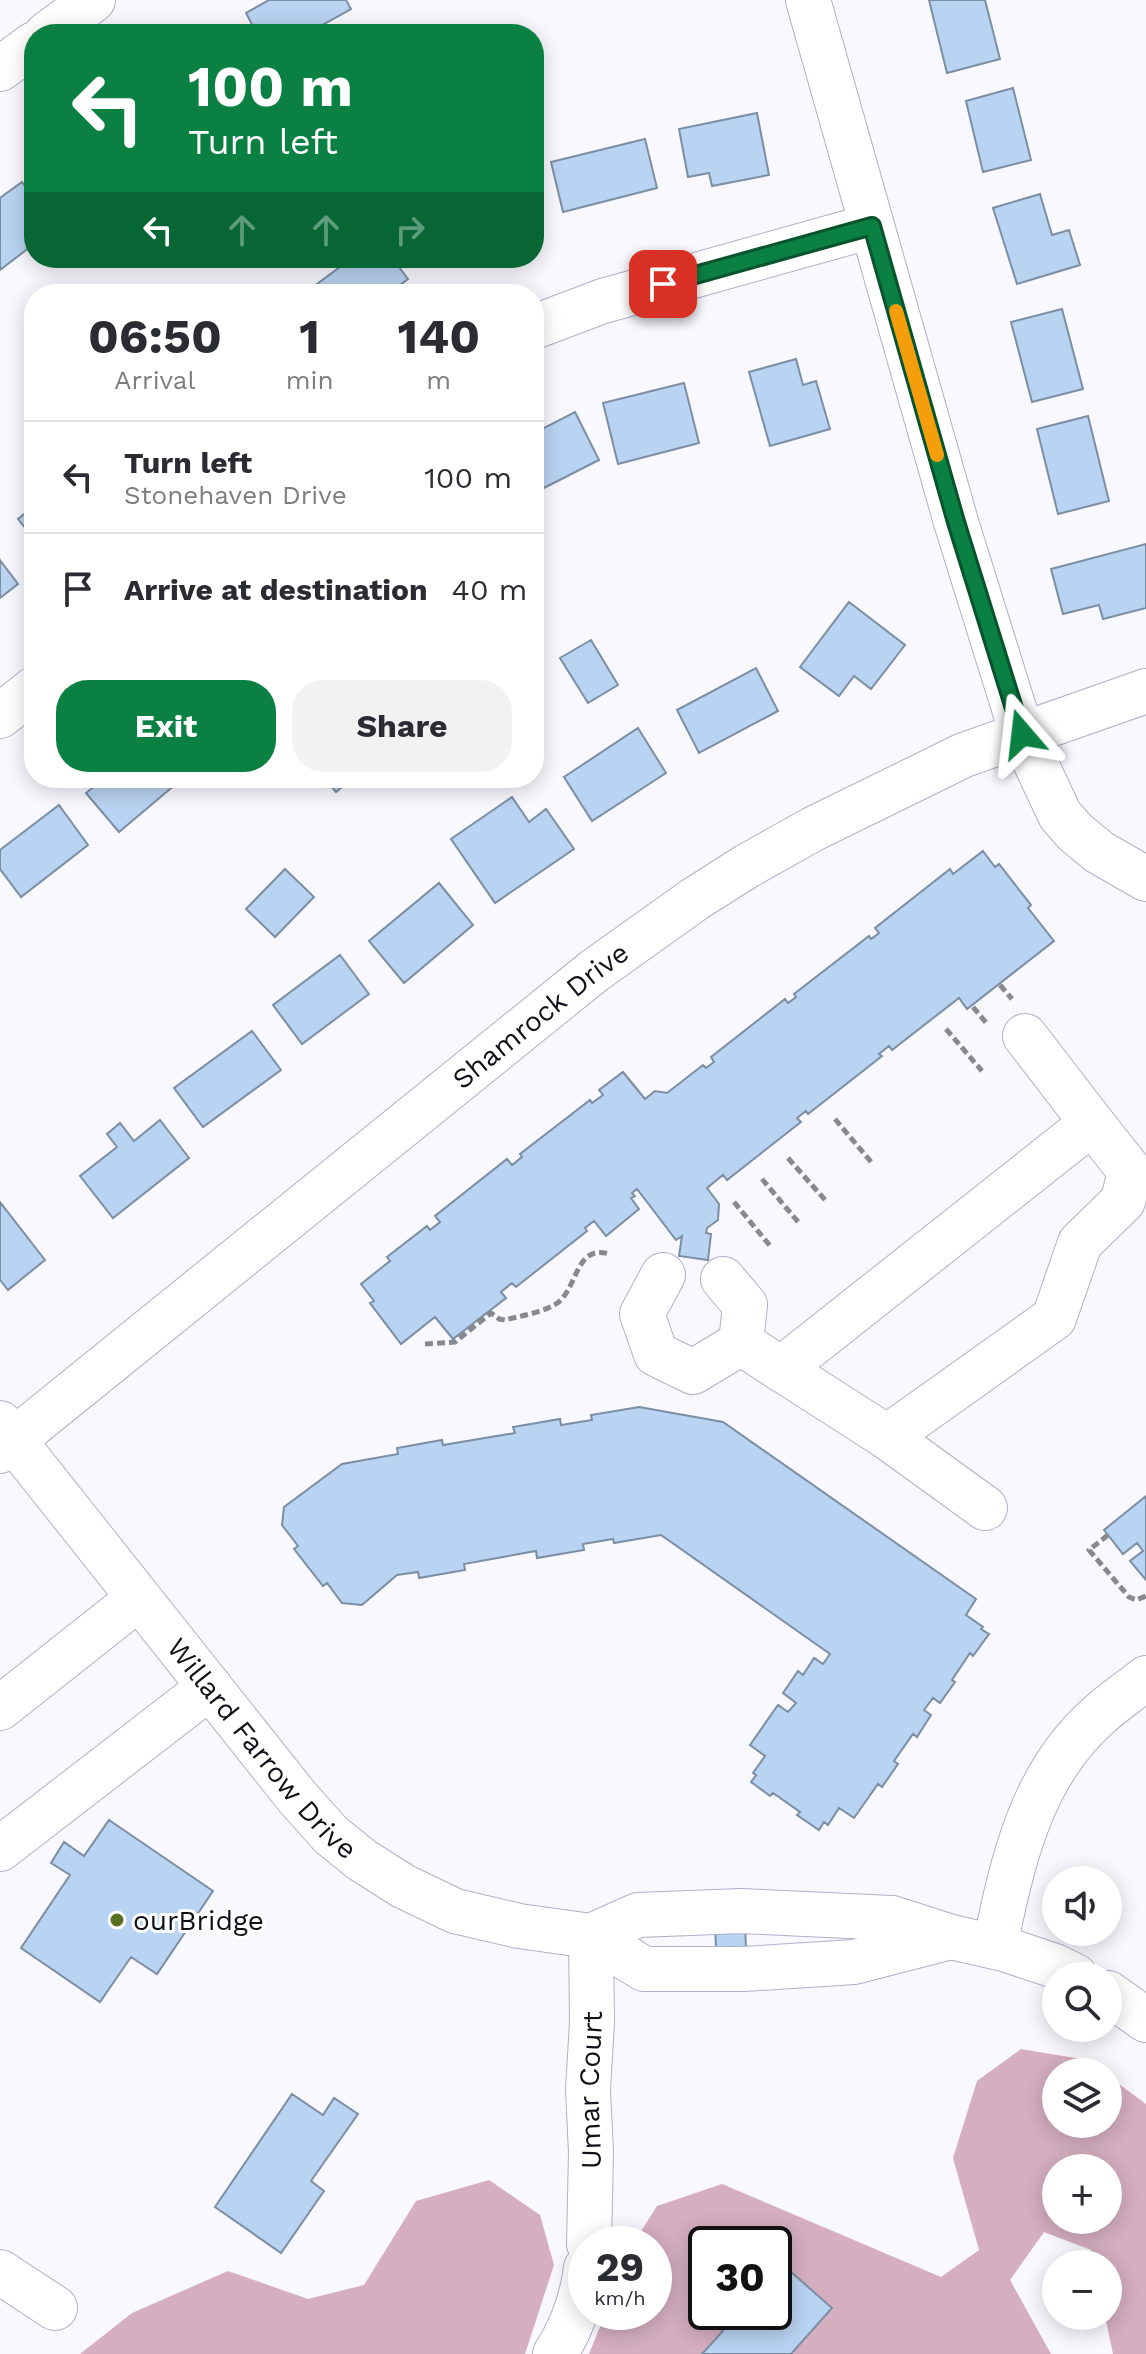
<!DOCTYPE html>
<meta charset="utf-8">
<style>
:root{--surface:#fff;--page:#f2f2f3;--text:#2b2b33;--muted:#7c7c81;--line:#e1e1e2;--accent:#0b8043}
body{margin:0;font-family:"Work Sans",sans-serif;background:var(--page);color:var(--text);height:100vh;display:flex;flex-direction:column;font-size:30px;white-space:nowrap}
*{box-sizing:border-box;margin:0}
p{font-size:26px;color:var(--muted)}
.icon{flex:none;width:44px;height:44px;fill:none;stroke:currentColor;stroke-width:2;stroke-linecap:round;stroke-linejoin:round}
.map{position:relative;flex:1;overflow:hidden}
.side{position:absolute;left:24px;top:284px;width:520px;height:504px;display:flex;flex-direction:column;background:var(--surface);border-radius:32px;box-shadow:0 4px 20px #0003}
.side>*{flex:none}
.guide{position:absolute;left:24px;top:24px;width:520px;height:244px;border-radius:32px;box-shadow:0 4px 20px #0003;background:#0b8043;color:#fff;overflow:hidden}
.tools{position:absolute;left:1042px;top:1866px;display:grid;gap:16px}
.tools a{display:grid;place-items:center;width:80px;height:80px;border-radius:50%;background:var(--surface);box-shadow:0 4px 20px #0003;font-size:40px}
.speed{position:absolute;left:568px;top:2226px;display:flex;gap:16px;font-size:40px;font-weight:700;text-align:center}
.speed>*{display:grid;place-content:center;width:104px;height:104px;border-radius:50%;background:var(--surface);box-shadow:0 4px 20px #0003;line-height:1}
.speed small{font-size:20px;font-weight:400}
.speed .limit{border:4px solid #111;border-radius:12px;background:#fff;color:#111}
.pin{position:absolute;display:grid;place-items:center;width:68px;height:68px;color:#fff;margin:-34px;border-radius:16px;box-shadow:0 4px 12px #0006}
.me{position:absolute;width:88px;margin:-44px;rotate:343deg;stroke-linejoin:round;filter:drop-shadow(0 0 6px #0008)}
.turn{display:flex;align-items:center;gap:28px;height:168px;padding:0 32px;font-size:36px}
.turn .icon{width:104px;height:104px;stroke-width:2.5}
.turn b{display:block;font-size:56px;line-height:68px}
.lanes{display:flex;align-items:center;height:76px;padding:0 32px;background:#0003;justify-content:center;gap:40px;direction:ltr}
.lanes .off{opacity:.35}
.eta{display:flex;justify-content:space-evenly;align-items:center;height:136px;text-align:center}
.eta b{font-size:48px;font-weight:700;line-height:56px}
.cta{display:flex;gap:16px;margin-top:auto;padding:16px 32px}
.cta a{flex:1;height:92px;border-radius:32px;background:var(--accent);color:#fff;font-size:32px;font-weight:700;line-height:92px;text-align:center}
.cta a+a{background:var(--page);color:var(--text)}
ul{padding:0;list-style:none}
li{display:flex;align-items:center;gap:24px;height:112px;padding:0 32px;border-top:2px solid var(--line)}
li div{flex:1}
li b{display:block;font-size:30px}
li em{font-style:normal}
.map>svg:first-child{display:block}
</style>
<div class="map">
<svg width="1146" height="2354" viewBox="0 0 1146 2354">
<rect width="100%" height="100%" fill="#f8f8fe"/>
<path fill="#d5aec0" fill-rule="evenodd" d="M1021 2049 1087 2060 1103 2072H1056V2124H1108V2076L1146 2104V2354H1113L1105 2316H1108V2264H1094L1091 2250 1044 2232 1010 2280 1051 2354H589L606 2312H654V2244H633L657 2206 722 2184 941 2277 979 2250 953 2158 977 2081ZM1056 2168H1108V2220H1056ZM706 2244H774V2312H706Z
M489 2180 540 2215 554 2265 525 2354H80L132 2313 228 2271 308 2299 364 2285 416 2201Z"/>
<path fill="#b9d3f2" stroke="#7c8ea3" stroke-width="2" d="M269 0H346L351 9 306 34H257L246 13Z
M929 0H985L1000 59 947 73Z
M1013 88 1031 160 983 172 966 101Z
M757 113 769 175 712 186 709 173 688 177 679 129Z
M645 139 657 188 563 212 551 162Z
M22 182 34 198V244L0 270V198Z
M1040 194 1052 235 1069 230 1080 265 1017 284 993 208Z
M352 258H392L408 279 388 294H318L313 287Z
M1062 309 1083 389 1032 402 1011 322Z
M796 359 803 385 816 381 830 429 770 446 749 372Z
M684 383 699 443 618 464 603 403Z
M575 412 599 460 534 493V433Z
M1088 416 1109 501 1058 514 1037 429Z
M34 506V539L18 519Z
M1146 544V608L1103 619 1099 605 1063 614 1051 569Z
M0 560 18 584 0 598Z
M849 602 905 645 871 689 854 676 839 696 800 667Z
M591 640 618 685 588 703 560 658Z
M756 668 778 711 699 753 677 710Z
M638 728 666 773 592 821 564 777Z
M104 778H183L119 832 86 793Z
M324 778H353L336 792Z
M512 797 529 822 546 809 574 849 495 903 451 839Z
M59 805 88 845 21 897 0 869V850Z
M983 851 995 867 999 864 1031 905 1028 908 1054 941 967 1009 959 998 892 1050 889 1046 879 1054 882 1056 808 1114 806 1111 797 1118 801 1122 727 1180 723 1175 707 1188 719 1204 718 1220 707 1228 706 1233 711 1234 708 1260 679 1256 682 1236 676 1240 637 1189 632 1193 635 1196 631 1198 639 1209 606 1236 594 1221 585 1228 587 1231 516 1287 512 1283 501 1292 506 1298 453 1339 435 1317 401 1344 370 1303 374 1301 361 1284 390 1261 387 1257 427 1226 430 1230 440 1222 435 1216 507 1159 512 1165 522 1157 520 1154 590 1100 592 1103 603 1095 599 1090 623 1072 645 1099 655 1091 667 1093 703 1065 706 1068 714 1062 711 1057 785 999 788 1003 796 997 794 994 869 936 871 939 879 933 875 928 950 869 953 874Z
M285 869 314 897 275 937 246 909Z
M439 883 473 925 404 983 369 941Z
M340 955 369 994 302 1044 273 1005Z
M252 1031 281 1070 203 1127 174 1088Z
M160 1120 189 1158 113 1218 80 1176 117 1147 107 1134 120 1123 134 1141Z
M0 1202 45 1260 8 1290 0 1280Z
M639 1407 723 1422 976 1599 966 1615 983 1627 981 1629 989 1634 973 1656 970 1653 952 1680 955 1682 940 1703 933 1698 924 1710 931 1715 917 1737 913 1734 894 1761 898 1764 882 1787 878 1784 854 1818 839 1808 828 1825 824 1822 819 1830 797 1815 800 1812 773 1793 770 1796 751 1782 756 1775 753 1773 765 1756 750 1745 778 1705 788 1712 796 1703 783 1693 798 1671 803 1675 814 1658 823 1664 830 1654 661 1535 614 1543 613 1539 583 1544 584 1550 537 1558 536 1551 464 1564 465 1570 419 1578 418 1572 397 1575 362 1605 342 1603 327 1583 323 1586 294 1549 298 1546 282 1525 284 1507 342 1464 398 1454 397 1448 442 1440 443 1445 515 1433 513 1427 560 1419 561 1425 592 1420 591 1415Z
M1146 1496V1580L1130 1561 1143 1551 1137 1543 1123 1554 1104 1530Z
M109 1820 213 1891 157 1974 131 1957 100 2002 21 1948 70 1875 51 1863 64 1842 84 1856Z
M745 1923 746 1948 716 1949 715 1924Z
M292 2094 323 2115 334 2098 358 2114 311 2181 324 2191 281 2253 215 2207Z
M774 2257 832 2308 791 2354H702L723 2331 712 2321 720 2312H774Z"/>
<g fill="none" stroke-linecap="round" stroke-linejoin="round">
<g stroke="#afb0cb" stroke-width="46">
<g id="minor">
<path d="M808 0 956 522 1022 734 1060 815 1075 832 1099 852 1146 879"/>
<path d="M47 34 93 0"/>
<path d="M0 69 34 44"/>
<path d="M534 327 603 301 872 226"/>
<path d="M0 716 34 689"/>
<path d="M1025 1036 1092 1123"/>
<path d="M663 1275 642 1314 656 1354 693 1372 741 1343 745 1305 723 1279"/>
<path d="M741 1343 781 1369 1092 1123 1130 1171 1123 1201 1080 1243 1054 1318 887 1437 985 1508"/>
<path d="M781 1369 887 1437"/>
<path id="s1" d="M0 1423 297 1797 331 1835 362 1860 403 1886 455 1911 519 1926 591 1936 644 1969H744L854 1962 951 1937"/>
<path id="s2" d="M0 1451 594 971 695 899 747 866 813 829 964 755 1146 691"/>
<path d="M0 1708 139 1598"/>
<path d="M0 1849 210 1687"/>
<path d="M591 1936 638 1915 741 1911 892 1918 951 1937 1004 1949 1055 1966 1075 1976"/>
<path d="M995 1946C1012 1863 1031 1775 1098 1716 1113 1702 1130 1691 1146 1678"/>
<path d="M1108 1993 1146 2020"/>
<path id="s3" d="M589 2244 591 2152 588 2090 592 2022 591 1936"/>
<path d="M0 2272 55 2308"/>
<path d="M555 2354C572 2328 582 2299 586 2268"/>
</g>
</g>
<path stroke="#888890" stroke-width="5" stroke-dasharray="8 4" stroke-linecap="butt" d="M1000 985 1012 999
M973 1007 988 1025
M946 1029 982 1071
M835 1119 872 1163
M788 1158 826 1201
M762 1179 799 1223
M734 1202 771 1247
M425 1344 455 1342 491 1313 499 1319 505 1320C520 1316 540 1313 554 1305 578 1293 574 1243 609 1254
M1108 1535 1089 1550 1129 1597 1136 1600 1146 1596"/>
<use href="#minor" stroke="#fff" stroke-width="44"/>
</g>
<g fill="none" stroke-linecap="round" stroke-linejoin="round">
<g stroke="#07532c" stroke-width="20">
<path id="route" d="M663 284 872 226 956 522 1022 734"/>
</g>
<use href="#route" stroke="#0b8043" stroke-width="14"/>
<path stroke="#f59e0b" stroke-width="14" d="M896 311 937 455"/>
</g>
<circle fill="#576f21" stroke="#fff" stroke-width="3" cx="117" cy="1920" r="8"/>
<g text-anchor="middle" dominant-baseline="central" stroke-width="6" stroke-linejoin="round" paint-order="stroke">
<g font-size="28" fill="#101019" stroke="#fff">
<text stroke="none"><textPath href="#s2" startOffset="694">Shamrock Drive</textPath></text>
<text stroke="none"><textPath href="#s1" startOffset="418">Willard Farrow Drive</textPath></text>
<text stroke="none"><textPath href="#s3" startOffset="154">Umar Court</textPath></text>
</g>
<g font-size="28" fill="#101019" stroke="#fff" text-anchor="start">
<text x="133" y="1920">ourBridge</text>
</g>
</g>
</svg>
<div class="tools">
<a><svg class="icon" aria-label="sound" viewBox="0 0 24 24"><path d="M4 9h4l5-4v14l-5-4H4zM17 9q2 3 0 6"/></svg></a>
<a><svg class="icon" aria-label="search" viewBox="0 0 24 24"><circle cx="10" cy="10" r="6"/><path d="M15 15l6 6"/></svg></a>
<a><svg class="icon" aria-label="layers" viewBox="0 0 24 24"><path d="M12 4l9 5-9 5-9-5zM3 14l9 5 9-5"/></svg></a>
<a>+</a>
<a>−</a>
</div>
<div class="speed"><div>29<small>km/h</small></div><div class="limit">30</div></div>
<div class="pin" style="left:663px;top:284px;background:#d93025"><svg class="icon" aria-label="arrive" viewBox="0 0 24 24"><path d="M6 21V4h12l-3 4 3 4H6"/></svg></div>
<svg class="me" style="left:1022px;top:734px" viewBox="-20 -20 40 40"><path d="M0-17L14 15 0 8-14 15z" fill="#0b8043" stroke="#fff" stroke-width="4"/></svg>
<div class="guide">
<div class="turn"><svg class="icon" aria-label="left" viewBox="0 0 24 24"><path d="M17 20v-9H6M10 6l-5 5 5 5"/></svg><div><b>100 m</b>Turn left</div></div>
<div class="lanes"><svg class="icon" aria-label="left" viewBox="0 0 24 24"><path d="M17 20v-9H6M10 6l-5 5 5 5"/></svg><svg class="icon off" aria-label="ahead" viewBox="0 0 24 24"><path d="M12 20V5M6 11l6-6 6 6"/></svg><svg class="icon off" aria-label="ahead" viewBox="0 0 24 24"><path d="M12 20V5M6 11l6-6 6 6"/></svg><svg class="icon off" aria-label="right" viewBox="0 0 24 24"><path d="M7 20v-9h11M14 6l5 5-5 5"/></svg></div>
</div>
<section class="side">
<div class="eta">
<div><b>06:50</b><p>Arrival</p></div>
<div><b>1</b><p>min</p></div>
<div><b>140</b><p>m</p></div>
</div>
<ul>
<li><svg class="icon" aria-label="left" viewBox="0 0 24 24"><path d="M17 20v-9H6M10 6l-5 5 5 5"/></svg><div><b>Turn left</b><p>Stonehaven Drive</p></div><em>100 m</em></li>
<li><svg class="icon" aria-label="arrive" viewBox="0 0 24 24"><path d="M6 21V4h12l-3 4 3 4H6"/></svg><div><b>Arrive at destination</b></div><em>40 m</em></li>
</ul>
<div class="cta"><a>Exit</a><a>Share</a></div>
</section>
</div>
